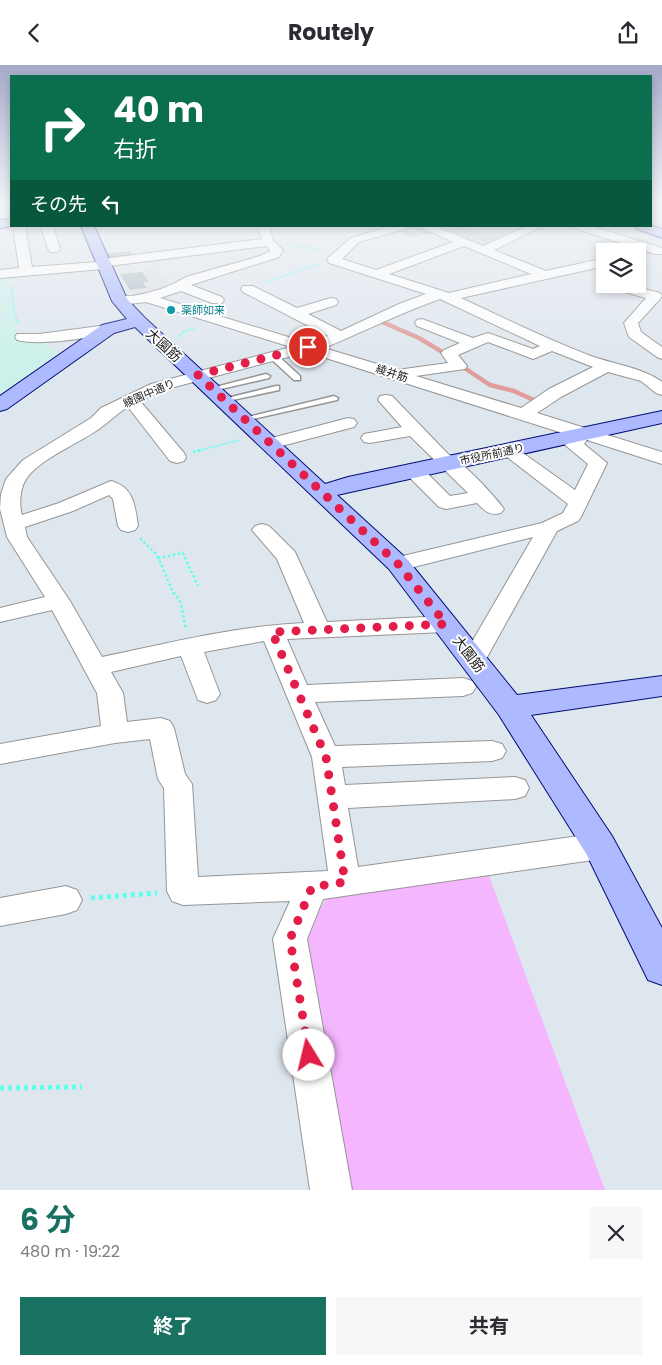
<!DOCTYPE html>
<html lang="ja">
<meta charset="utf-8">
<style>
:root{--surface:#fff;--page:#f7f7f7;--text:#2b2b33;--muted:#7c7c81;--accent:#187161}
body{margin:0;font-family:Poppins,"Noto Sans JP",sans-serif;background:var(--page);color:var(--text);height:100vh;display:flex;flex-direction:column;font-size:19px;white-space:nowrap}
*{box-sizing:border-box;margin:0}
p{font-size:16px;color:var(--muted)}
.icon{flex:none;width:28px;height:28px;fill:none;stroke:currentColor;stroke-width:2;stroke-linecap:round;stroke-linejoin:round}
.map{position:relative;height:1125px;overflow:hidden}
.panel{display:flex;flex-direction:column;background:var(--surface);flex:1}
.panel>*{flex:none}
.guide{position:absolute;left:10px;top:10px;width:642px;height:152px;border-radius:0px;box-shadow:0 2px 8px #0003;background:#0b6e4f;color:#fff;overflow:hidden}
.tools{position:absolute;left:596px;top:178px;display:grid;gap:10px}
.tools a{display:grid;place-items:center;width:50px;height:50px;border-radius:0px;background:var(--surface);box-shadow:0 2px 8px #0003;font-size:25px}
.pin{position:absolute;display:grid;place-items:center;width:42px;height:42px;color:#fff;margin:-21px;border:2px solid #fff;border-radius:50%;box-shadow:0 1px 5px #0007}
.me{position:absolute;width:55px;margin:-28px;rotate:351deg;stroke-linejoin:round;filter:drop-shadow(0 0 4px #0008)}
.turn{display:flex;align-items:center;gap:18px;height:105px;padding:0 20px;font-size:22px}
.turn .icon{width:65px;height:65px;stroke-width:2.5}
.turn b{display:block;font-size:35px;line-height:42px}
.then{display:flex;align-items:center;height:48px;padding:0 20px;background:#0003;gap:10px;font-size:19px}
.round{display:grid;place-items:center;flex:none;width:52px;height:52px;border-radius:0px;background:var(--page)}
.overview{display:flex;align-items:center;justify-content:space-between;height:85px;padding:0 20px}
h1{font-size:30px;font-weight:700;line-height:38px;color:var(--accent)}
.cta{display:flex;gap:10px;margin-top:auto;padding:10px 20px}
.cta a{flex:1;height:58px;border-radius:0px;background:var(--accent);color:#fff;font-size:20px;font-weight:700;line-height:58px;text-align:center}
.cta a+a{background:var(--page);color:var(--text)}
header{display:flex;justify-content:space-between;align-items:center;height:65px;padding:0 20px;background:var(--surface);font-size:22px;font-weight:700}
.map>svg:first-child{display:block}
</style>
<header><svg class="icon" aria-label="back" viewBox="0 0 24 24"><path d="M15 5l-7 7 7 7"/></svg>Routely<svg class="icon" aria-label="share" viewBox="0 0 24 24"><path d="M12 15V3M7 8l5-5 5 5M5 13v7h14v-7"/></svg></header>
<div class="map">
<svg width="662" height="1125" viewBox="0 0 662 1125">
<rect width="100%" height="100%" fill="#dfe7ee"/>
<path fill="#ccf1ea" d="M7 210 17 273 37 274 59 291 0 335V211Z"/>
<path fill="#c9c9c9" d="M428 161H532L479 182Z"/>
<path fill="#f4b6fe" d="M488 808 605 1125H346L303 873 326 834Z"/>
<path fill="#dfdfdf" d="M152 203 172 221 138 231 132 226 149 224 145 217 149 216 141 205Z"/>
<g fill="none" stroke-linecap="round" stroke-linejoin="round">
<path stroke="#e09c9b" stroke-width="4.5" d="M380 256 419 273 444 288
M463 302 490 320 514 326 538 337"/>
</g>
<path fill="#b2c2c6" d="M417 162 434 168 425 170 409 163Z
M459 162 473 165 482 168 470 172 447 165Z
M405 164 421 170 412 172 397 165Z
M486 168 499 172 487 176 474 172Z
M130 186 133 192 107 195 104 189Z
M142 207 149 217H143L147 223 130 225 120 209Z"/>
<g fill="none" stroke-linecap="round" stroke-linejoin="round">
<g stroke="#959595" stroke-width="3">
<path id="lane" d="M270 289H276L300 311V315H294L270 293Z
M266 309 270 311 269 313 212 326 208 324Z
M276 321H279V325L223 337 219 335Z
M334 331 338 333 337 335 244 356 240 354Z"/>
</g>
<g stroke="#959595" stroke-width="2">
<path id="street" d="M13 161H25L32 202 97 197 102 194 262 174 257 161H269L273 175 283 185 279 192 191 220 222 232 224 235 222 238H212L181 226 160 233 308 278 328 271 243 227 241 224 243 221H253L297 243 331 233 336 234 338 237 336 240 308 249 341 266 399 239 426 229 329 198 327 195 329 192 351 173 391 161H409L408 163 359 177 342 194 376 205 453 177 418 161H434L483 181 528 161H543L494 185 546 206 605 193V201L461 233C504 253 546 274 591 291 613 299 644 303 662 317V330L656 328 641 316 608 307 561 332 537 348 662 387V399L587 375 584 379 607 398 581 452 578 456 557 466 486 594 483 600 474 602 465 600 462 594 533 472 398 506 390 504 387 499 390 494 542 458 563 448 568 439 498 385 501 381 507 380 513 381 575 425 588 399 565 380 572 371 307 287 163 325 140 336 184 388 186 392 184 396 177 398 170 396 128 342C118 348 112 354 103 361 83 377 37 394 25 416 20 425 19 440 22 450L59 438 111 416C134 422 135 441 138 461L135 465 128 467 121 465 118 461 113 434 109 430 73 446 25 462 27 472 70 536 102 592C169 578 236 561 304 558L277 494 252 465 255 461 262 459 269 461 295 487 327 557 445 551 453 554 457 559 453 564 445 567 287 574 307 620 463 613 472 616 476 622 472 628 463 631 315 637 335 681 492 676 502 679 506 686 502 693 492 696 342 702 345 720 515 712 525 715 529 723 525 731 515 734 348 743 358 802 600 768 611 772 615 781 611 790 600 794 323 834 307 874 352 1125H310L273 874 290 836 183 840 172 836 167 826 164 723 158 714 150 674 115 678 0 699V679L101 661 97 628 52 545 0 557V543L45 532 7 472 0 444 1 429 6 414 23 395 91 353 101 343 151 319 291 282 146 237 120 240 113 236C118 231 125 231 132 231 151 228 170 222 186 212L260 191 271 186 266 181 109 201 103 204 0 213V205L19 203ZM464 181 531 209 449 228 389 209ZM440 234 540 281 533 284 488 268 473 273 422 254 417 255 415 258 417 261 460 278 444 285 441 288 448 298 397 305 324 283C363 267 400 248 440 234ZM488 277 533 294 552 286 593 302 549 324 521 343 416 311 465 304 467 301 458 290ZM264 576 312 692 328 806 198 812 192 719 185 709 174 663 170 656 161 653 127 657 123 628 111 607 181 591 198 635 207 638 216 635 220 629 204 587Z
M41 161H53L60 184 58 187H50L48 184Z
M573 161H591L662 183V189H655L574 163Z
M605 218 625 219 660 228 662 231 660 234 638 258 641 267 662 282V294L657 292 629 272 624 258 646 233 606 222Z
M108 260 113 261 115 264 113 267C90 273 40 281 17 275L15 272 17 269H39Z
M386 330 392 331 448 389C464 398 493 429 504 444L501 448C489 451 485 446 477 438L446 444 439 442 406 409 404 405 406 401 413 399 420 401 450 431 468 428 410 371 370 378 364 377 361 373 364 369 402 362 378 335 380 331Z
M348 353 354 354 357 358 354 362 270 384 264 383 261 379 264 375Z
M66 821 77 825 82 835 77 845 66 849 0 861V833Z"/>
</g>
<g stroke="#000d74" stroke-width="2">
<path id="secondary" d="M11 154V161H14L0 163V155Z
M651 160 662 164V173L637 164 636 161Z
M81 161H94L127 234 144 252 325 419 348 412 662 346V358L337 430 407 494 517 630 662 611V631L531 650 612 771 662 863V920L648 915 587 790 499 650 389 504 135 262 114 268 7 344 0 346V331L102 260 127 254 112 236Z"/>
</g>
<path stroke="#5fffec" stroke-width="2" stroke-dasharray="1 1" stroke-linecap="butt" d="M290 179 323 186
M267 217 320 198
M11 222 15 251 19 260
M178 272 185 266 195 263
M197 386 240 375"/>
<path stroke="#5fffec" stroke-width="2.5" stroke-dasharray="2.5 2.5" stroke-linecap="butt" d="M193 387 202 385
M140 473 157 490 173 527 180 536 186 564
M158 493 183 488 198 521"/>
<path stroke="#5fffec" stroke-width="5" stroke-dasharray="4 4" stroke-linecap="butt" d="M91 833 157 828
M0 1023 82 1022"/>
<use href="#lane" fill="#fff" fill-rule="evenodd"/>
<use href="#street" fill="#fff" fill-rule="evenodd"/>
<use href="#secondary" fill="#adbaff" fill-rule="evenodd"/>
</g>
<linearGradient id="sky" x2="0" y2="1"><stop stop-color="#a5aac9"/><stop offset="0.47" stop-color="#f1f4f7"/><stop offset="1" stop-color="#f1f4f7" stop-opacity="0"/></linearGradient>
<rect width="662" height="296" fill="url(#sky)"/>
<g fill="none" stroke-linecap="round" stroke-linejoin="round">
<path stroke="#e11d48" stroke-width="9" stroke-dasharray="0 16.2" d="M308 282 198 310 398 499 446 559 272 567 326 692 345 817 312 822 290 874 309 990"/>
</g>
<circle fill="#0f9aa8" stroke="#fff" stroke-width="2" cx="171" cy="245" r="5"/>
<g text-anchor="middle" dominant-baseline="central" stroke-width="4" stroke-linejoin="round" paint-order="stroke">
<g font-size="11" fill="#0d838f" stroke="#fff" text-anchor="start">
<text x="181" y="245">薬師如来</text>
</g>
<g font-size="11" fill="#1b1b1b" stroke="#fff">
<text transform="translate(392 308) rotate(18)">綾井筋</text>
<text transform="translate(149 328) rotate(-23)">綾園中通り</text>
<text transform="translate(492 389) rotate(-12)">市役所前通り</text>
</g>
<g font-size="14" fill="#1b1b1b" stroke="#fff">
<text transform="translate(164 280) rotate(42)">大園筋</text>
<text transform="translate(469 589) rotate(52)">大園筋</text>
</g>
</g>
</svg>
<div class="tools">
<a><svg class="icon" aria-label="layers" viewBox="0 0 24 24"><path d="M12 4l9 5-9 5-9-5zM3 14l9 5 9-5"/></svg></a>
</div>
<div class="pin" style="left:308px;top:282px;background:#d93025"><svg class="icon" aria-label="arrive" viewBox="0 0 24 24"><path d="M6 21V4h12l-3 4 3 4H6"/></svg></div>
<svg class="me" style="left:309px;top:990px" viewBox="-20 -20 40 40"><circle r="19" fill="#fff"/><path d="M0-13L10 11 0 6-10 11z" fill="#e11d48"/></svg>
<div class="guide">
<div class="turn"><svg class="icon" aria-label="right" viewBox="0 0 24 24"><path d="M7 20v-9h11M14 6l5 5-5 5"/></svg><div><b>40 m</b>右折</div></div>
<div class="then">その先<svg class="icon" aria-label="left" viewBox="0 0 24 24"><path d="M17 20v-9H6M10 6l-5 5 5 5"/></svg></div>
</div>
</div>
<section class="panel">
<div class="overview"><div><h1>6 分</h1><p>480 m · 19:22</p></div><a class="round"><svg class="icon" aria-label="close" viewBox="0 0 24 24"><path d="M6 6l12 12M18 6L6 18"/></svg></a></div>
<div class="cta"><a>終了</a><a>共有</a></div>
</section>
